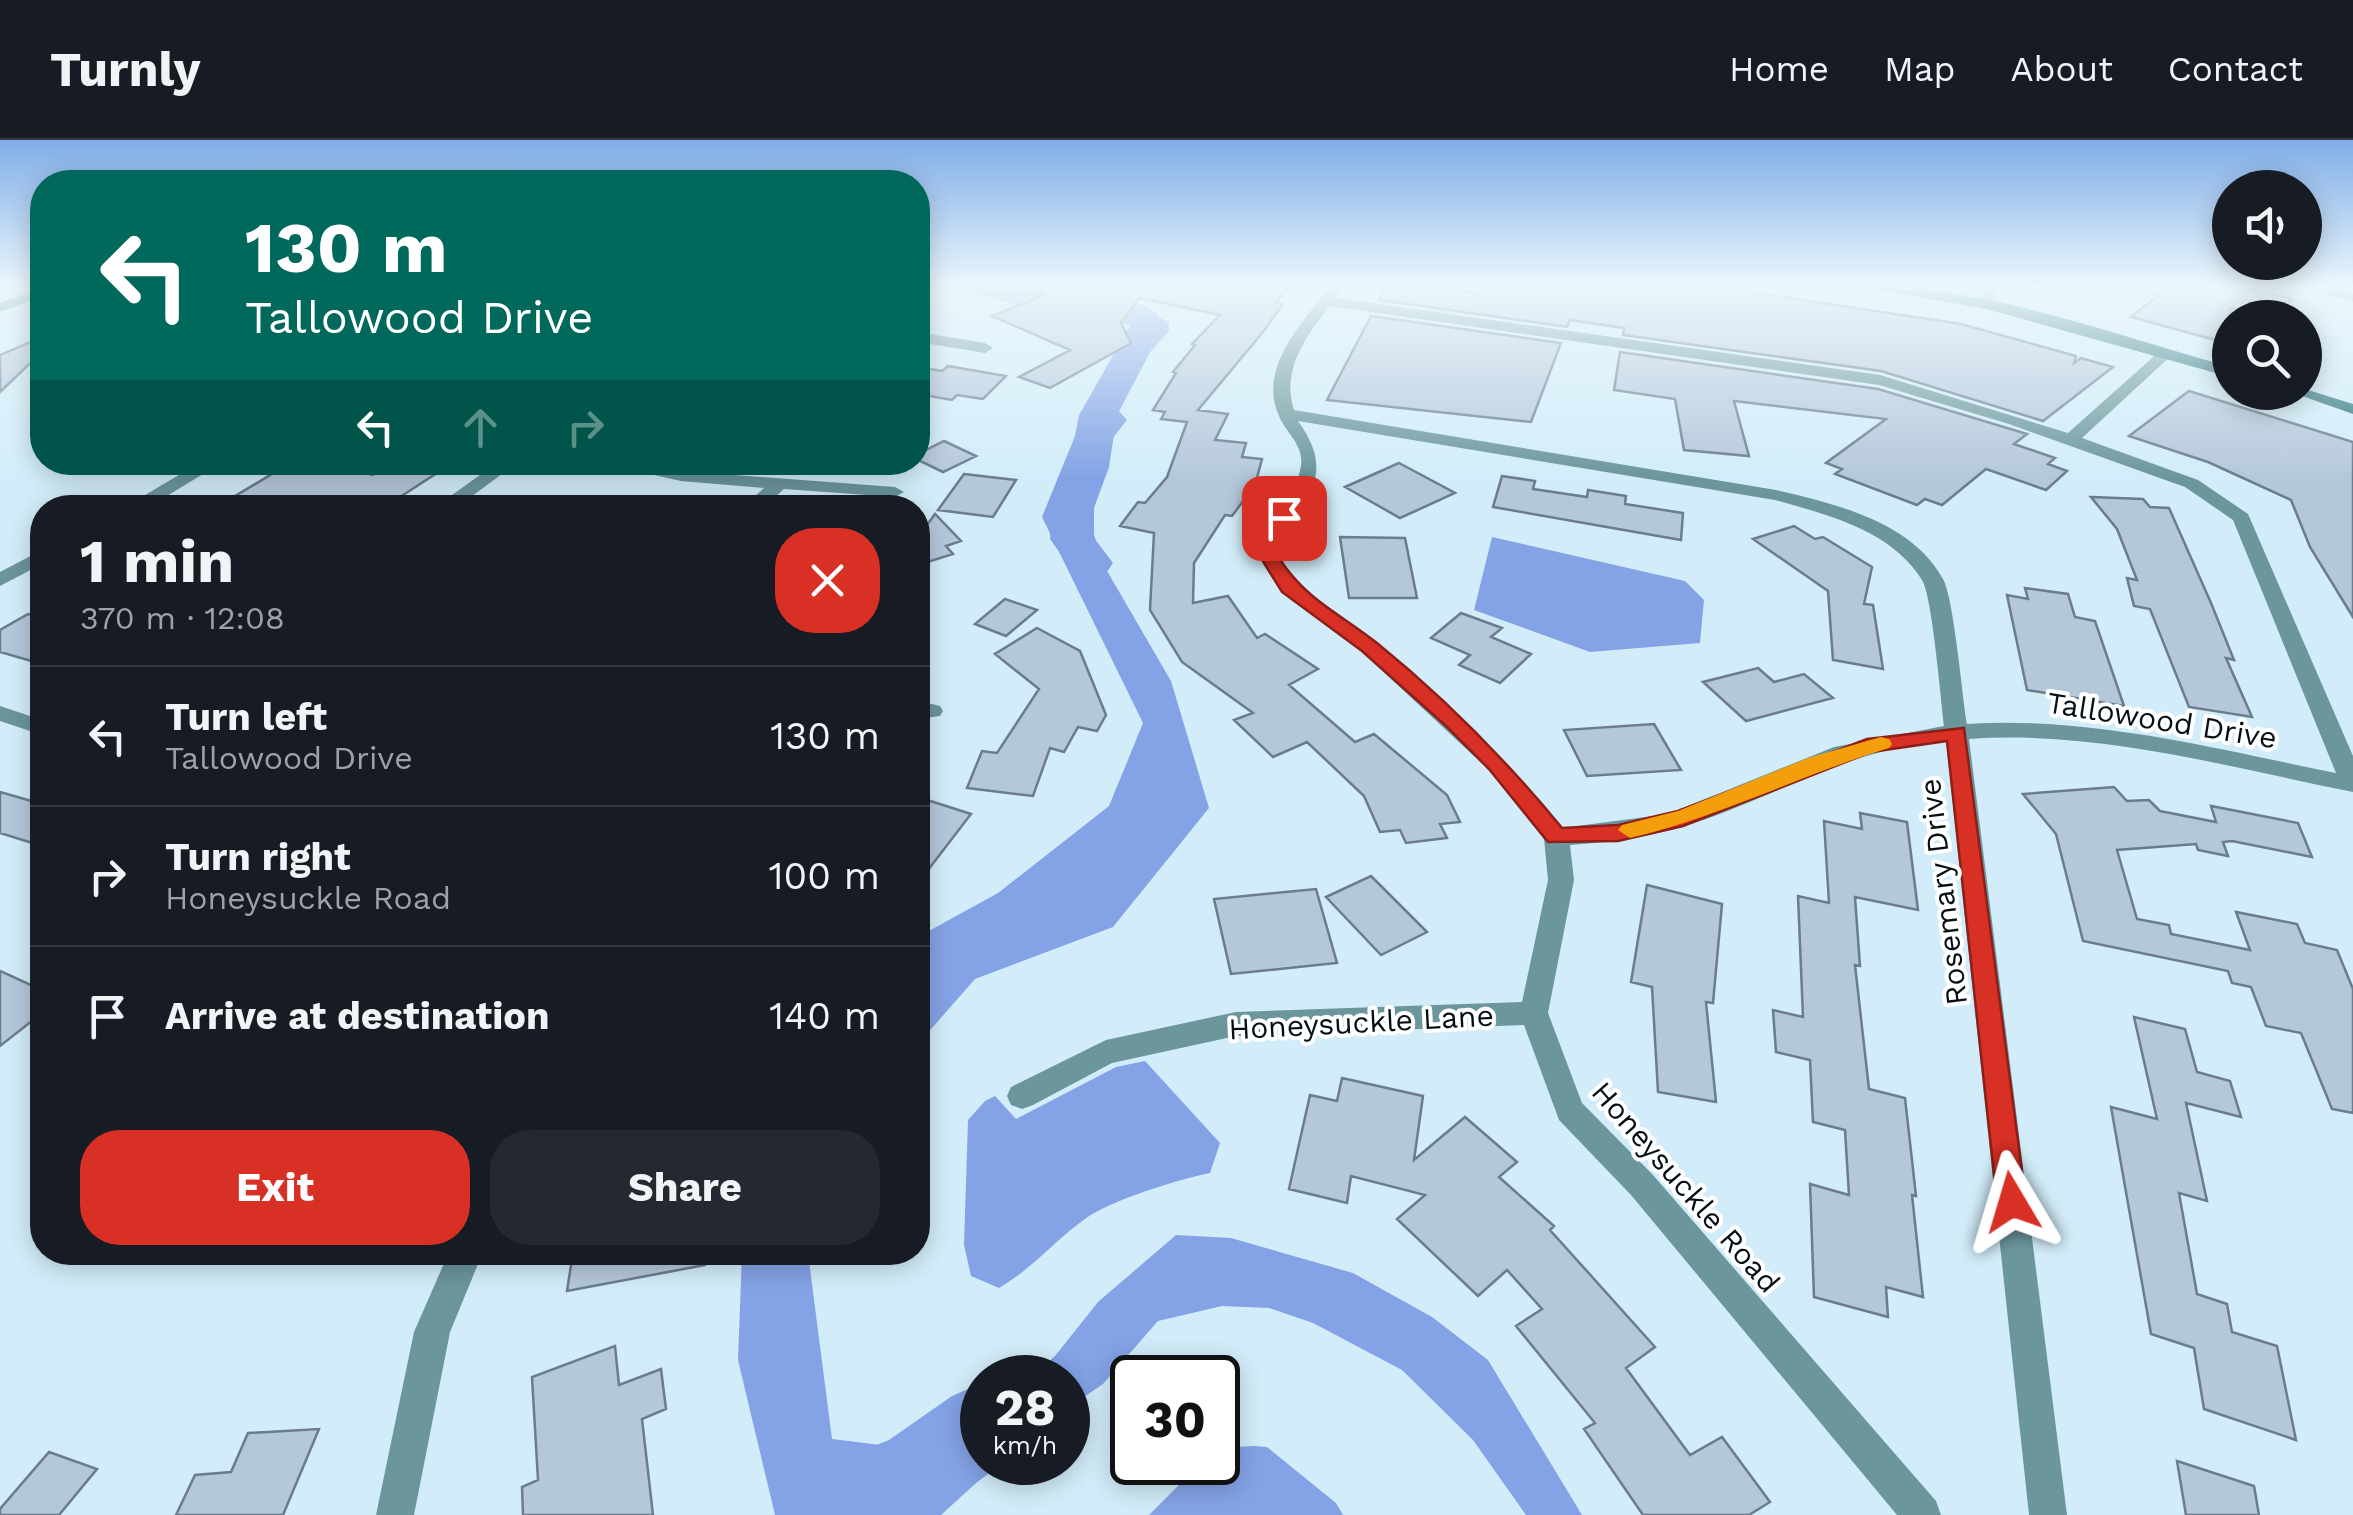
<!DOCTYPE html>
<meta charset="utf-8">
<style>
:root{--surface:#171b24;--page:#242831;--text:#f1f3f6;--muted:#9ea1a6;--line:#363941;--accent:#d93025}
body{margin:0;font-family:"Work Sans",sans-serif;background:var(--page);color:var(--text);height:100vh;display:flex;flex-direction:column;font-size:38px;white-space:nowrap}
*{box-sizing:border-box;margin:0}
p{font-size:32px;color:var(--muted)}
.icon{flex:none;width:55px;height:55px;fill:none;stroke:currentColor;stroke-width:2;stroke-linecap:round;stroke-linejoin:round}
.map{position:relative;flex:1;overflow:hidden}
.sheet{position:absolute;left:30px;top:355px;width:900px;height:770px;display:flex;flex-direction:column;background:var(--surface);border-radius:40px;box-shadow:0 5px 25px #0003}
.sheet>*{flex:none}
.hud{position:absolute;left:30px;top:30px;width:900px;height:305px;border-radius:40px;box-shadow:0 5px 25px #0003;background:#00695c;color:#fff;overflow:hidden}
.tools{position:absolute;left:2212px;top:30px;display:grid;gap:20px}
.tools a{display:grid;place-items:center;width:110px;height:110px;border-radius:50%;background:var(--surface);box-shadow:0 5px 25px #0003;font-size:50px}
.speed{position:absolute;left:960px;top:1215px;display:flex;gap:20px;font-size:50px;font-weight:700;text-align:center}
.speed>*{display:grid;place-content:center;width:130px;height:130px;border-radius:50%;background:var(--surface);box-shadow:0 5px 25px #0003;line-height:1}
.speed small{font-size:25px;font-weight:400}
.speed .limit{border:5px solid #111;border-radius:15px;background:#fff;color:#111}
.pin{position:absolute;display:grid;place-items:center;width:85px;height:85px;color:#fff;margin:-42px;border-radius:20px;box-shadow:0 5px 15px #0006}
.me{position:absolute;width:110px;margin:-55px;rotate:353deg;stroke-linejoin:round;filter:drop-shadow(0 0 8px #0008)}
.turn{display:flex;align-items:center;gap:35px;height:210px;padding:0 50px;font-size:45px}
.turn .icon{width:130px;height:130px;stroke-width:2.5}
.turn b{display:block;font-size:70px;line-height:85px}
.lanes{display:flex;align-items:center;height:95px;padding:0 50px;background:#0003;justify-content:center;gap:50px;direction:ltr}
.lanes .off{opacity:.35}
.round{display:grid;place-items:center;flex:none;width:105px;height:105px;border-radius:40px;background:var(--page)}
.headline{display:flex;align-items:center;justify-content:space-between;height:170px;padding:0 50px}
h1{font-size:60px;font-weight:700;line-height:75px}
.action{display:flex;gap:20px;margin-top:auto;padding:20px 50px}
.action a{flex:1;height:115px;border-radius:40px;background:var(--accent);color:#fff;font-size:40px;font-weight:700;line-height:115px;text-align:center}
.action a+a{background:var(--page);color:var(--text)}
ul{padding:0;list-style:none}
li{display:flex;align-items:center;gap:30px;height:140px;padding:0 50px;border-top:2px solid var(--line)}
li div{flex:1}
li b{display:block;font-size:38px}
li em{font-style:normal}
header{display:flex;align-items:center;gap:60px;box-sizing:border-box;height:140px;padding:0 50px;background:var(--surface);border-bottom:2px solid var(--line)}
header strong{font-size:48px}
nav{display:flex;gap:55px;margin-inline-start:auto;font-size:35px}
.map>svg:first-child{display:block}
</style>
<header>
<strong>Turnly</strong>
<nav><a>Home</a><a>Map</a><a>About</a><a>Contact</a></nav>
</header>
<div class="map">
<svg width="2353" height="1375" viewBox="0 0 2353 1375">
<rect width="100%" height="100%" fill="#d2edf9"/>
<path fill="#84a3e6" d="M918 146H1019L1040 154 1033 164Z
M1120 168 1151 174 1169 182V191L1108 259 1127 280 1078 342 1103 424 1171 541 1209 668 1113 787 975 839 918 904V797L998 753 1109 666 1143 583 1042 377 1086 269 1130 221 1142 194 1129 181 1074 170Z
M1492 397 1685 441 1704 460 1700 503 1590 512 1474 470Z
M1145 921 1220 1003 1210 1033C1179 1039 1109 1061 1085 1079 1054 1101 1032 1129 999 1148L971 1136 964 1105 968 980 985 961 995 956 1016 979 1116 927Z
M1176 1095 1231 1098 1353 1133 1432 1177 1488 1220 1582 1375H1526L1473 1300 1402 1230 1313 1183 1269 1168 1222 1166 1158 1181 1103 1244 1068 1268V1238L1031 1237 1055 1216 1098 1162Z
M742 1113H808L832 1299 946 1313 982 1281V1322L998 1323 941 1375H775L738 1220Z
M1254 1306 1267 1307 1336 1363 1343 1375H1149L1201 1323 1218 1322V1308Z"/>
<g fill="none" stroke-linecap="round" stroke-linejoin="round">
<path fill="#84a3e6" fill-rule="evenodd" d="M981 146C1011 145 1135 154 1155 172 1156 173 1164 185 1164 186L1117 275 1109 327 1094 368V398L1113 423 1106 433 1090 437 1074 433 1050 399 1052 368 1069 327 1079 275 1130 186C1096 168 1002 177 981 146Z
M982 1243V1322H1004L945 1366 923 1375H842L831 1349 844 1318 889 1300 952 1256Z"/>
</g>
<path fill="#b5c8db" stroke="#6a7c8d" stroke-width="2.5" d="M1043 146H1222L1247 151 1251 146H1290L1276 163 1283 164 1263 192 1198 270 1228 274 1215 300 1246 303 1242 317 1262 319 1255 345 1232 376 1225 375 1194 423 1193 463 1228 456 1257 498 1265 494 1318 529 1289 545 1355 602 1374 594 1447 655 1460 682 1440 684 1447 698 1406 703 1400 690 1380 692 1364 656 1307 602 1273 617 1234 580 1253 573 1182 522 1150 470 1154 393 1120 386 1138 362 1145 363 1167 337 1187 282 1161 279 1165 272 1153 270 1176 233 1173 232 1195 205 1192 204 1220 175 1139 158 1121 183 1131 203 1050 248 1019 237 1070 210 992 176 1043 156Z
M1386 146H1428L1479 153 1480 146 1731 149 1961 184 2076 216 2074 223 2081 218 2113 227 2043 281 1881 231 1623 195 1624 188 1570 180 1567 187 1379 160Z
M2170 146H2240L2292 159 2273 178 2230 168V204L2131 177Z
M1371 176 1561 203 1531 282 1327 260Z
M42 197V212L0 252V215Z
M1620 212 1878 249 2027 294 2014 304 2055 318 2048 324 2067 331 2046 350 1986 329 1942 365 1925 359 1917 365 1835 334 1842 329 1826 323 1886 279 1734 261 1749 316 1684 310 1675 259 1614 250Z
M948 226 1006 236 983 259 957 255 952 260 918 254V227L942 231Z
M2189 251 2353 302V477L2310 407 2291 360 2208 322 2129 296Z
M944 301 976 316 943 332 918 320V314Z
M292 322H315L373 335 394 322H454L383 368H215Z
M1399 323 1455 353 1400 378 1345 347Z
M964 334 1016 340 993 377 938 370Z
M1502 336 1535 341 1533 349 1587 357 1588 350 1626 356 1625 364 1683 373 1681 400 1493 367Z
M2091 357 2143 359 2150 367 2169 368 2211 463 2234 520 2226 518 2252 577 2189 567 2150 469 2134 466 2127 438 2137 440 2117 389Z
M918 374 927 385 935 374 961 401 946 406 953 414 918 425Z
M1794 386 1815 399 1823 397 1872 427 1864 464 1873 465 1883 529 1833 520 1828 451 1753 399Z
M1340 397 1405 398 1417 458H1349Z
M2025 448 2068 454 2075 477 2095 481 2124 566 2027 550 2007 455 2028 459Z
M1005 459 1037 470 1006 496 975 484Z
M1461 473 1502 488 1491 497 1531 514 1500 543 1459 525 1470 515 1431 498Z
M28 474 42 477V524L0 512V490Z
M1037 488 1080 511 1106 575 1097 591 1078 587 1064 612 1050 608 1033 656 967 648 982 611 997 613 1039 549 995 514Z
M1758 528 1774 542 1804 534 1833 558 1746 581 1703 542Z
M1654 584 1681 630 1587 636 1564 590Z
M2114 647 2127 661 2149 660 2160 671 2216 682 2211 666 2298 683 2312 717 2232 701 2223 702 2228 716 2198 710 2196 704 2117 710 2137 779 2169 785 2171 794 2250 810 2236 772 2297 784 2305 803 2337 810 2353 849V973L2332 969 2301 893 2266 886 2251 847 2232 843 2228 831 2083 801 2056 694 2023 654Z
M0 652 42 664V706L0 693Z
M918 657 971 674 918 743Z
M1860 673 1907 682 1918 770 1855 757 1860 826 1855 825 1869 949 1905 958 1916 1056 1912 1055 1923 1157 1886 1147 1888 1177 1814 1157 1810 1044 1849 1055 1845 990 1813 982 1810 920 1776 912 1773 870 1803 877 1798 756 1829 763 1824 681 1862 689Z
M1371 736 1427 792 1381 815 1326 757Z
M1647 745 1722 764 1713 863 1706 862 1716 962 1658 952 1652 847 1631 842Z
M1316 749 1337 823 1231 834 1214 759Z
M0 831 42 850V873L0 906Z
M2134 877 2185 889 2197 932 2230 941 2241 977 2186 963 2207 1061 2179 1053 2197 1154 2227 1164 2232 1192 2277 1206 2296 1300 2204 1269 2194 1208 2151 1194 2111 967 2157 979Z
M1342 938 1423 956 1414 1020 1465 977 1517 1022 1499 1037 1554 1086 1550 1090 1655 1207 1626 1228 1690 1315 1722 1297 1770 1362 1749 1375H1643L1584 1289 1595 1283 1516 1186 1542 1169 1507 1130 1478 1156 1397 1079 1425 1055 1351 1036 1347 1063 1289 1049 1310 955 1337 961Z
M573 1112H704L705 1125 567 1151Z
M615 1206 619 1245 661 1229 666 1269 642 1279 653 1375H523L522 1347 538 1340 532 1237Z
M319 1289 283 1375H176L195 1335 231 1332 248 1293Z
M49 1312 97 1329 59 1375H0V1369Z
M2177 1321 2254 1346 2259 1375H2186Z"/>
<g fill="none" stroke-linecap="round" stroke-linejoin="round">
<path fill="#6b969c" fill-rule="evenodd" d="M1331 146H1345L1336 158 1880 235 2068 293 2161 210 2174 213 2082 298 2198 340 2248 374 2353 616V652C2228 627 2098 590 1969 599L2067 1375H2029L1946 601C1852 607 1778 656 1691 684 1652 697 1611 702 1570 705L1574 740 1548 873 1582 963 1653 1035 1936 1361 1941 1375H1897L1631 1055 1559 980 1524 885 1236 896 1112 923 1033 965 1022 969 1011 965 1007 956 1011 947 1106 900 1236 872 1522 862 1548 740 1544 699 1489 630 1361 511 1282 452 1260 418C1269 386 1297 357 1301 325 1304 305 1286 293 1279 276 1257 228 1303 181 1331 146ZM1330 166 1879 245 2009 284 2185 347 2233 380 2336 633C2216 609 2091 576 1967 584 1962 555 1954 459 1943 439 1911 381 1835 364 1776 350L1294 270C1281 230 1306 196 1330 166ZM1298 281 1775 360C1828 375 1891 390 1922 440 1932 455 1941 560 1944 586L1834 607 1668 674 1562 688C1507 620 1445 559 1378 503 1341 472 1307 460 1280 418 1295 357 1342 343 1298 281Z
M1986 146H2000L1989 167 1984 168 1977 164Z
M2300 146H2323L2353 154V162Z
M918 192 985 203 993 208 985 213 918 202Z
M201 322H223L147 368H123Z
M498 322H518L456 368H434Z
M596 322H636L681 331 895 347 904 352 895 357 784 349 763 368H742L764 348 681 341Z
M42 410V424L0 446V432Z
M932 564 940 566 943 571 940 576 918 579V565Z
M0 566 42 580V595L0 581Z
M449 1112H483L450 1192 414 1375H376L414 1192Z"/>
<path fill="#266e77" fill-rule="evenodd" d="M1854 146C1974 142 2114 195 2230 227V237L1983 168Z
M42 147V156L0 172V163Z
M2305 249 2353 264V274L2291 252H2305Z"/>
</g>
<linearGradient id="sky" x2="0" y2="1"><stop stop-color="#80ade7"/><stop offset="0.43" stop-color="#ebf7fc"/><stop offset="1" stop-color="#ebf7fc" stop-opacity="0"/></linearGradient>
<rect width="2353" height="338" fill="url(#sky)"/>
<path fill="#d93025" stroke="#8d1f18" stroke-width="2.5" d="M1284 373 1292 378 1279 418C1305 459 1340 474 1377 503 1446 559 1506 620 1562 688L1618 685 1678 671 1867 599 1964 588 2026 1062 2022 1072 2012 1076 2001 1072 1997 1062 1947 601 1871 612 1683 686 1618 701 1548 702 1489 629 1446 586 1362 511 1282 452 1261 418 1275 378Z"/>
<path fill="#f59e0b" d="M1881 597 1889 599 1892 604 1889 608C1801 635 1719 677 1630 698L1618 690 1622 685 1678 671 1808 618Z"/>
<g text-anchor="middle" dominant-baseline="central" stroke-width="8" stroke-linejoin="round" paint-order="stroke">
<g font-size="30" fill="#060f13" stroke="#fff">
<text transform="translate(2162 580) rotate(9)">Tallowood Drive</text>
<text transform="translate(1943 752) rotate(-97)">Rosemary Drive</text>
<text transform="translate(1361 882) rotate(-3)">Honeysuckle Lane</text>
<text transform="translate(1686 1047) rotate(49)">Honeysuckle Road</text>
</g>
</g>
</svg>
<div class="tools">
<a><svg class="icon" aria-label="sound" viewBox="0 0 24 24"><path d="M4 9h4l5-4v14l-5-4H4zM17 9q2 3 0 6"/></svg></a>
<a><svg class="icon" aria-label="search" viewBox="0 0 24 24"><circle cx="10" cy="10" r="6"/><path d="M15 15l6 6"/></svg></a>
</div>
<div class="speed"><div>28<small>km/h</small></div><div class="limit">30</div></div>
<div class="pin" style="left:1284px;top:378px;background:#d93025"><svg class="icon" aria-label="arrive" viewBox="0 0 24 24"><path d="M6 21V4h12l-3 4 3 4H6"/></svg></div>
<svg class="me" style="left:2012px;top:1062px" viewBox="-20 -20 40 40"><path d="M0-17L14 15 0 8-14 15z" fill="#d93025" stroke="#fff" stroke-width="4"/></svg>
<div class="hud">
<div class="turn"><svg class="icon" aria-label="left" viewBox="0 0 24 24"><path d="M17 20v-9H6M10 6l-5 5 5 5"/></svg><div><b>130 m</b>Tallowood Drive</div></div>
<div class="lanes"><svg class="icon" aria-label="left" viewBox="0 0 24 24"><path d="M17 20v-9H6M10 6l-5 5 5 5"/></svg><svg class="icon off" aria-label="ahead" viewBox="0 0 24 24"><path d="M12 20V5M6 11l6-6 6 6"/></svg><svg class="icon off" aria-label="right" viewBox="0 0 24 24"><path d="M7 20v-9h11M14 6l5 5-5 5"/></svg></div>
</div>
<section class="sheet">
<div class="headline"><div><h1>1 min</h1><p>370 m · 12:08</p></div><a class="round" style="background:#d93025;color:#fff"><svg class="icon" aria-label="close" viewBox="0 0 24 24"><path d="M6 6l12 12M18 6L6 18"/></svg></a></div>
<ul>
<li><svg class="icon" aria-label="left" viewBox="0 0 24 24"><path d="M17 20v-9H6M10 6l-5 5 5 5"/></svg><div><b>Turn left</b><p>Tallowood Drive</p></div><em>130 m</em></li>
<li><svg class="icon" aria-label="right" viewBox="0 0 24 24"><path d="M7 20v-9h11M14 6l5 5-5 5"/></svg><div><b>Turn right</b><p>Honeysuckle Road</p></div><em>100 m</em></li>
<li><svg class="icon" aria-label="arrive" viewBox="0 0 24 24"><path d="M6 21V4h12l-3 4 3 4H6"/></svg><div><b>Arrive at destination</b></div><em>140 m</em></li>
</ul>
<div class="action"><a>Exit</a><a>Share</a></div>
</section>
</div>
